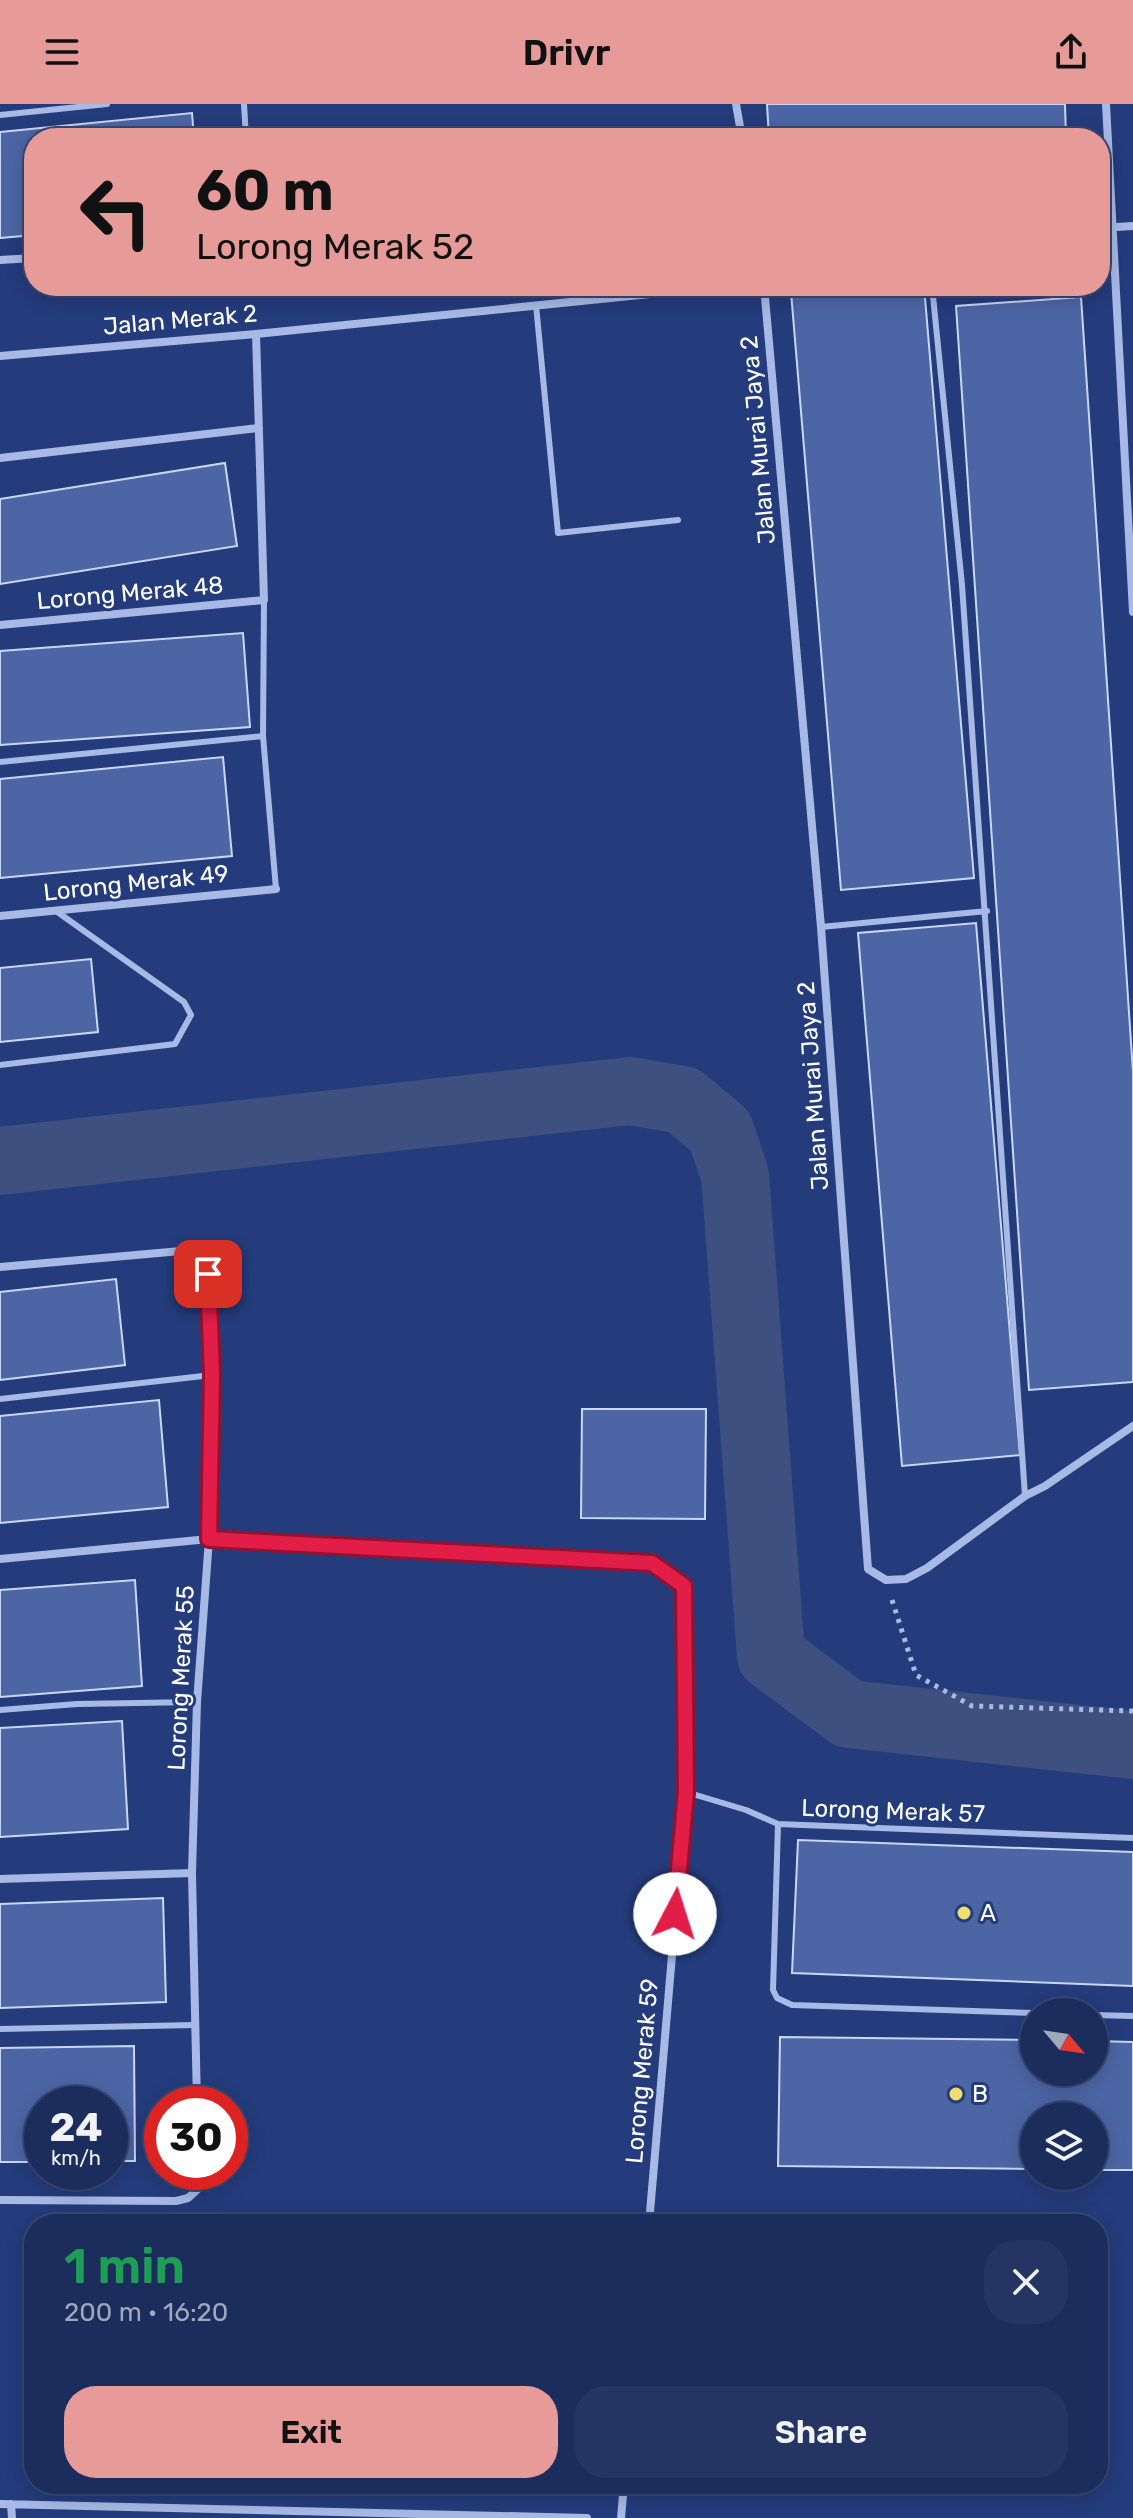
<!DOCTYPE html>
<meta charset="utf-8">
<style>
:root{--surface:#1b2d5d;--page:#243563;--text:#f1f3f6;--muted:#a0a8bc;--line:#394972;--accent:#e69b98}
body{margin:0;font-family:Rubik,sans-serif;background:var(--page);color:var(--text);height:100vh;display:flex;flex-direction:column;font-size:30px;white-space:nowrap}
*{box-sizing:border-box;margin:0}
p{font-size:26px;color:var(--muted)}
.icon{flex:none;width:44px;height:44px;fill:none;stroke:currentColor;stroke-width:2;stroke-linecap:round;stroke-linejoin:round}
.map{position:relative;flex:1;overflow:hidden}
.drawer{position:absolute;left:24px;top:2110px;width:1084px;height:280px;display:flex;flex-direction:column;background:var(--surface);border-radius:32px;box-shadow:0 4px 20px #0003,0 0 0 2px var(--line)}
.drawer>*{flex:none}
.guide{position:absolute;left:24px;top:24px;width:1086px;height:168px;border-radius:32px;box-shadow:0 4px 20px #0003,0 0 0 2px var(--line);background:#e69b98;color:#111;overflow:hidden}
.needle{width:52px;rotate:119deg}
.fabs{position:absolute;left:1020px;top:1894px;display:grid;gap:16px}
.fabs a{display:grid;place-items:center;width:88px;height:88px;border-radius:50%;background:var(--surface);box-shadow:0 4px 20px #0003,0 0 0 2px var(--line);font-size:40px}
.speed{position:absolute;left:24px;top:1982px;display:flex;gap:16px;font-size:40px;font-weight:700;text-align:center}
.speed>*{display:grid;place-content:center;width:104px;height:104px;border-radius:50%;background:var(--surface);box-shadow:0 4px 20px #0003,0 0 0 2px var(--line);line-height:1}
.speed small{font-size:20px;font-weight:400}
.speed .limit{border:12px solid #d22;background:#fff;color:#111}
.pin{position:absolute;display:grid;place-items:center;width:68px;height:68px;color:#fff;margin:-34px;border-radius:16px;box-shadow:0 4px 12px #0006}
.me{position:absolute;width:88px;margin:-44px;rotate:5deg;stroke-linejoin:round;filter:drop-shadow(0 0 6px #0008)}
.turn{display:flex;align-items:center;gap:28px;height:168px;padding:0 40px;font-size:36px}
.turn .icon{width:104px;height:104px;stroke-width:2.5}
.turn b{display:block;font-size:56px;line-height:68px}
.round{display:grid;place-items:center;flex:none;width:84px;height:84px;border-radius:32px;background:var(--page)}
.headline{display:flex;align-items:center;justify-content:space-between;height:136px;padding:0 40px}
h1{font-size:48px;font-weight:600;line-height:60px;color:#1e9e55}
.cta{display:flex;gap:16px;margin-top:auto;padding:16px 40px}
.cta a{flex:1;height:92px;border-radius:32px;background:var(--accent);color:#111;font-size:32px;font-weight:600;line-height:92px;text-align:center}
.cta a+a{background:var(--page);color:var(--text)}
header{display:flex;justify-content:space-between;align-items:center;height:104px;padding:0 40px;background:var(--accent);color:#111;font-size:36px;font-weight:600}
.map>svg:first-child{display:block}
</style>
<header><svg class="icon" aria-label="menu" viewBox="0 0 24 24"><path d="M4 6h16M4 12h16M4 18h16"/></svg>Drivr<svg class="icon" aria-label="share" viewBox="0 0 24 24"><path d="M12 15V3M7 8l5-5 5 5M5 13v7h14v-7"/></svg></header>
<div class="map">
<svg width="1133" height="2414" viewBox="0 0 1133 2414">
<rect width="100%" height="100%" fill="#243c7c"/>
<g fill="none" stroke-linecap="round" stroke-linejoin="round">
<path stroke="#3d507f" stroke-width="68" d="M0 1057 630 987 683 996 720 1027 735 1071 771 1552 849 1610 1133 1641"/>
</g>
<path fill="#4c66a5" stroke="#cad7f4" stroke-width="2" d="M767 0H1065L1066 34H769Z
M192 9 194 34H34V131L0 134V28Z
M863 182H924L974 774 841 786 791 188Z
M1081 193 1133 968V1278L1029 1286 956 202Z
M225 359 237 442 0 480V395Z
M243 529 250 623 0 641V547Z
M223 653 232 752 0 774V675Z
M976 819 1020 1351 902 1362 858 829Z
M91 855 98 928 0 938V864Z
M116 1175 125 1261 0 1276V1188Z
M159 1296 168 1403 0 1419V1312Z
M582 1305H706L705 1415 581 1414Z
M135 1476 142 1582 0 1593V1486Z
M122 1617 128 1725 0 1733V1624Z
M798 1736 1133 1748V1882L792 1869Z
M163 1794 166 1898 0 1904V1800Z
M780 1933 1034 1936V1968H1094V1937L1133 1938V2066H1094V2012H1034V2065L778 2062Z
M134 1942 135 2057H110V2000H42V2058H0V1944Z"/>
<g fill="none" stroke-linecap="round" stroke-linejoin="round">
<path stroke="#a7b9e5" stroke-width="5" stroke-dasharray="4 6" stroke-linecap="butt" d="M892 1496 916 1571 972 1602 1133 1607"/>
<path stroke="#a7b9e5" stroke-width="6" d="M244 0 246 34
M0 11 107 0
M932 182 962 481 1025 1392
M536 201 558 429 678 416
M264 496 263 632 276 785
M0 658 263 632
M821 823 987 807
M0 961 175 940 191 911 184 898 56 807
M0 1295 212 1271
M0 1606 77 1600 197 1598
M686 1688 746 1706 778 1720 1133 1734
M778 1720 773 1886 777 1894 792 1901 1034 1909
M1094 1911 1133 1912
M0 1925 195 1921"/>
<path stroke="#a7b9e5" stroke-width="8" d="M736 0 742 34
M1106 0 1133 508
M1100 124 1133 122
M0 156 34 154
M764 182 821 823 868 1465 886 1476 906 1475 927 1464 1025 1392 1045 1382 1133 1322
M0 252 256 230 689 186 697 182
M0 354 259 324
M0 521 264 496 256 230
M0 812 276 785
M0 1163 181 1147 199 1152 208 1170 212 1271 209 1435 197 1598 192 1769 197 2000
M0 1455 209 1435 652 1459 684 1482 686 1688 649 2120
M0 1775 192 1769
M0 2096 176 2097 188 2094 199 2084V2068
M0 2400 587 2414
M11 2400 12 2414
M621 2414 624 2380"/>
</g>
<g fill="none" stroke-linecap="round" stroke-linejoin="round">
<g stroke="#92132f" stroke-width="20">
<path id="route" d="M208 1170 212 1271 209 1435 652 1459 684 1482 686 1688 675 1810"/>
</g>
<use href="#route" stroke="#e11d48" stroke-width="14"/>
</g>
<g fill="#efde6b" stroke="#243c7c" stroke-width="3">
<circle cx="964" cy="1809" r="8"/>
<circle cx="956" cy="1990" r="8"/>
</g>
<g text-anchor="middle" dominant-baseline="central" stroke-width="6" stroke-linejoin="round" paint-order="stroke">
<g font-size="24" fill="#fff" stroke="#243c7c">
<text transform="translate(180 216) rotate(-5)">Jalan Merak 2</text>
<text transform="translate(758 336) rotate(-95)">Jalan Murai Jaya 2</text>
<text transform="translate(130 489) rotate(-5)">Lorong Merak 48</text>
<text transform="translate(136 779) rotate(-6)">Lorong Merak 49</text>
<text transform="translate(813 982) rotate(-94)">Jalan Murai Jaya 2</text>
<text transform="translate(181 1574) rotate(-87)">Lorong Merak 55</text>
<text transform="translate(893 1707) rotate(2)">Lorong Merak 57</text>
<text transform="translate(642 1967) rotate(-85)">Lorong Merak 59</text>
</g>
<g font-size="24" fill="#fff" stroke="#243c7c" text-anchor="start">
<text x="980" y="1809">A</text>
<text x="972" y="1990">B</text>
</g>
</g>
</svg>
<div class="fabs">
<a><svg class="needle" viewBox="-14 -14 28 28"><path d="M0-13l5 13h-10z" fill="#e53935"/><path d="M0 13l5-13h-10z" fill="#a0a8bc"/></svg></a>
<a><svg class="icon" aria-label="layers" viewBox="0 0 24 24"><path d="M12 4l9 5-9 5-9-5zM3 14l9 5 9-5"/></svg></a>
</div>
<div class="speed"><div>24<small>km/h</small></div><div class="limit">30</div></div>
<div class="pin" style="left:208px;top:1170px;background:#d93025"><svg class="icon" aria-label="arrive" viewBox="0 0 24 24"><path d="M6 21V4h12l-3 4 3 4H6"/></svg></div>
<svg class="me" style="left:675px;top:1810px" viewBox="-20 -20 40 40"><circle r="19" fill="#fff"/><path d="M0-13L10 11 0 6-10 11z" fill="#e11d48"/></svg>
<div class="guide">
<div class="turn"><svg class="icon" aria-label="left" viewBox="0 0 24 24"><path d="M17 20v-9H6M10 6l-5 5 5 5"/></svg><div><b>60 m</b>Lorong Merak 52</div></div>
</div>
<section class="drawer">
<div class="headline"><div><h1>1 min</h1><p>200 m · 16:20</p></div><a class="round"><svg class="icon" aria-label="close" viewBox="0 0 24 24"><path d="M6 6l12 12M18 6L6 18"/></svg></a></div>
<div class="cta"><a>Exit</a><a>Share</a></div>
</section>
</div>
